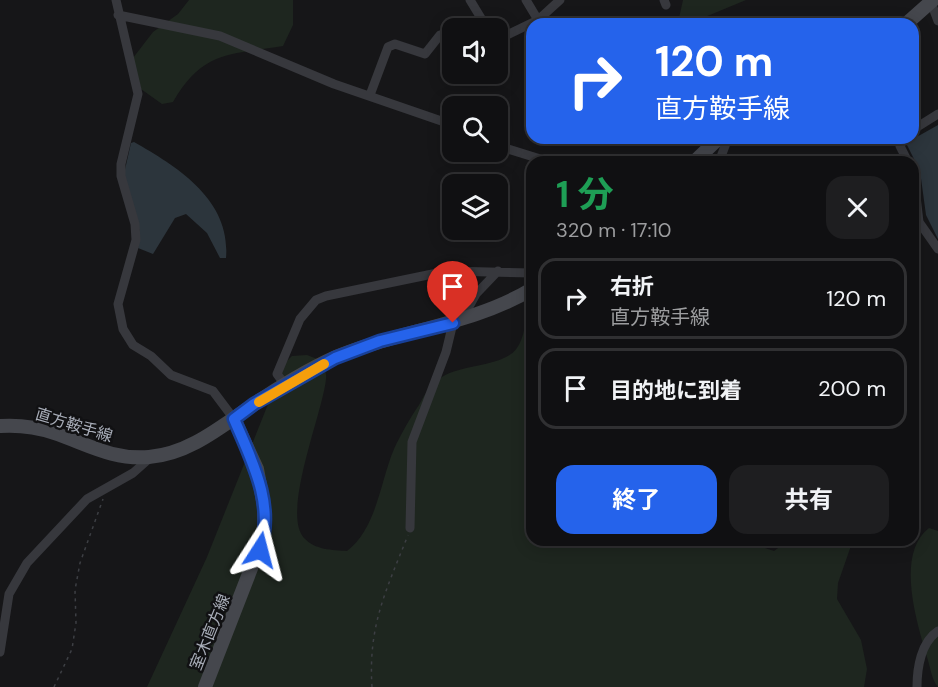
<!DOCTYPE html>
<html lang="ja">
<meta charset="utf-8">
<style>
:root{--surface:#101012;--page:#1e1e20;--text:#f1f3f6;--muted:#9c9d9f;--line:#303032;--accent:#2563eb}
body{margin:0;font-family:"DM Sans","Noto Sans JP",sans-serif;background:var(--page);color:var(--text);height:100vh;display:flex;flex-direction:column;font-size:22px;white-space:nowrap}
*{box-sizing:border-box;margin:0}
p{font-size:20px;color:var(--muted)}
.icon{flex:none;width:33px;height:33px;fill:none;stroke:currentColor;stroke-width:2;stroke-linecap:round;stroke-linejoin:round}
.map{position:relative;flex:1;overflow:hidden}
.side{position:absolute;left:526px;top:156px;width:393px;height:390px;display:flex;flex-direction:column;background:var(--surface);border-radius:18px;box-shadow:0 3px 15px #0003,0 0 0 2px var(--line)}
.side>*{flex:none}
.guide{position:absolute;left:526px;top:18px;width:393px;height:126px;border-radius:18px;box-shadow:0 3px 15px #0003,0 0 0 2px var(--line);background:#2563eb;color:#fff;overflow:hidden}
.buttons{position:absolute;left:442px;top:18px;display:grid;gap:12px}
.buttons a{display:grid;place-items:center;width:66px;height:66px;border-radius:12px;background:var(--surface);box-shadow:0 3px 15px #0003,0 0 0 2px var(--line);font-size:30px}
.pin{position:absolute;display:grid;place-items:center;width:51px;height:51px;color:#fff;margin:-62px -26px;border-radius:50% 50% 50% 0;rotate:-45deg;box-shadow:0 0 6px #0007}
.pin .icon{rotate:45deg}
.me{position:absolute;width:66px;margin:-33px;rotate:9deg;stroke-linejoin:round;filter:drop-shadow(0 0 4px #0008)}
.turn{display:flex;align-items:center;gap:21px;height:126px;padding:0 30px;font-size:27px}
.turn .icon{width:78px;height:78px;stroke-width:2.5}
.turn b{display:block;font-size:42px;line-height:51px}
.round{display:grid;place-items:center;flex:none;width:63px;height:63px;border-radius:18px;background:var(--page)}
.headline{display:flex;align-items:center;justify-content:space-between;height:102px;padding:0 30px}
h1{font-size:36px;font-weight:700;line-height:45px;color:#1e9e55}
.cta{display:flex;gap:12px;margin-top:auto;padding:12px 30px}
.cta a{flex:1;height:69px;border-radius:18px;background:var(--accent);color:#fff;font-size:24px;font-weight:700;line-height:69px;text-align:center}
.cta a+a{background:var(--page);color:var(--text)}
ul{padding:0;list-style:none}
li{display:flex;align-items:center;gap:18px;height:81px;margin:0 12px 9px;padding:0 18px;border:3px solid var(--line);border-radius:18px}
li div{flex:1}
li b{display:block;font-size:22px}
li em{font-style:normal}
.map>svg:first-child{display:block}
</style>
<div class="map">
<svg width="938" height="687" viewBox="0 0 938 687">
<rect width="100%" height="100%" fill="#161618"/>
<path fill="#1e261f" d="M189 0H293V25L283 46C230 55 203 50 173 102L162 104 141 89 133 58 153 32 178 14Z
M683 0H746L705 17 679 18Z
M532 276V540H763L765 548 774 551 789 540H853L838 583 837 599 861 640 867 669 864 687H147L207 557 284 364 292 356 307 355 322 361C324 367 327 374 326 379 323 412 281 513 304 538 315 550 332 550 347 551 377 528 380 482 394 449 401 434 410 418 419 405 425 394 431 383 442 377 462 364 504 367 517 348 531 328 522 298 532 276Z
M929 528 938 531V687C932 681 930 666 927 657 917 623 895 554 929 528Z"/>
<path fill="#2c353c" d="M938 125V239L926 215 920 171 906 143Z
M134 142C178 167 231 200 226 258H220L207 233 186 214 175 218 153 254 138 248 140 232 124 174 131 143Z"/>
<g fill="none" stroke-linecap="round" stroke-linejoin="round">
<path stroke="#3d3f44" stroke-width="1.5" stroke-dasharray="3 4.5" stroke-linecap="butt" d="M54 687 72 649 76 623 75 590 80 563 103 499
M372 687C368 625 386 591 408 535"/>
<path stroke="#37383d" stroke-width="9" d="M116 0 138 94 121 164V176L135 224 136 240 118 304 123 329 133 345 151 356 171 375 213 391 234 419
M470 0 487 28
M526 0 538 20
M664 0 666 5
M930 0 938 21
M118 15 220 36 334 84 453 125
M498 37H503L538 20 560 0
M370 95 388 47 395 44 425 54 440 35 453 31
M914 129 938 114
M903 138 900 146 908 162
M498 146 550 162
M719 162 728 138
M914 179 919 222 938 249
M532 215V218
M462 319 476 294 498 271
M286 386 277 374 300 319 316 300 326 296 447 271 532 273
M410 528 412 442 446 352 453 323
M0 652 9 594 27 563 87 499 133 473 151 457
M917 687C917 668 921 642 938 631"/>
<path stroke="#45474d" stroke-width="14" d="M906 24 933 0
M694 162 719 138
M0 426C17 425 37 427 54 433 87 444 112 460 149 457 189 454 222 426 253 405 276 389 311 368 336 357 400 330 472 325 532 289
M205 687 264 535V506L257 469 234 419"/>
</g>
<g fill="none" stroke-linecap="round" stroke-linejoin="round">
<g stroke="#184099" stroke-width="15">
<path id="route" d="M260 550C275 504 252 461 234 419L254 404 335 358 380 341 453 323"/>
</g>
<use href="#route" stroke="#2563eb" stroke-width="10"/>
<path stroke="#f59e0b" stroke-width="10" d="M259 402 324 364"/>
</g>
<g text-anchor="middle" dominant-baseline="central" stroke-width="5" stroke-linejoin="round" paint-order="stroke">
<g font-size="16" fill="#a8adb8" stroke="#111113">
<text transform="translate(74 425) rotate(17)">直方鞍手線</text>
<text transform="translate(210 632) rotate(-68)">室木直方線</text>
</g>
</g>
</svg>
<div class="buttons">
<a><svg class="icon" aria-label="sound" viewBox="0 0 24 24"><path d="M4 9h4l5-4v14l-5-4H4zM17 9q2 3 0 6"/></svg></a>
<a><svg class="icon" aria-label="search" viewBox="0 0 24 24"><circle cx="10" cy="10" r="6"/><path d="M15 15l6 6"/></svg></a>
<a><svg class="icon" aria-label="layers" viewBox="0 0 24 24"><path d="M12 4l9 5-9 5-9-5zM3 14l9 5 9-5"/></svg></a>
</div>
<div class="pin" style="left:453px;top:323px;background:#d93025"><svg class="icon" aria-label="arrive" viewBox="0 0 24 24"><path d="M6 21V4h12l-3 4 3 4H6"/></svg></div>
<svg class="me" style="left:260px;top:550px" viewBox="-20 -20 40 40"><path d="M0-17L14 15 0 8-14 15z" fill="#2563eb" stroke="#fff" stroke-width="4"/></svg>
<div class="guide">
<div class="turn"><svg class="icon" aria-label="right" viewBox="0 0 24 24"><path d="M7 20v-9h11M14 6l5 5-5 5"/></svg><div><b>120 m</b>直方鞍手線</div></div>
</div>
<section class="side">
<div class="headline"><div><h1>1 分</h1><p>320 m · 17:10</p></div><a class="round"><svg class="icon" aria-label="close" viewBox="0 0 24 24"><path d="M6 6l12 12M18 6L6 18"/></svg></a></div>
<ul>
<li><svg class="icon" aria-label="right" viewBox="0 0 24 24"><path d="M7 20v-9h11M14 6l5 5-5 5"/></svg><div><b>右折</b><p>直方鞍手線</p></div><em>120 m</em></li>
<li><svg class="icon" aria-label="arrive" viewBox="0 0 24 24"><path d="M6 21V4h12l-3 4 3 4H6"/></svg><div><b>目的地に到着</b></div><em>200 m</em></li>
</ul>
<div class="cta"><a>終了</a><a>共有</a></div>
</section>
</div>
